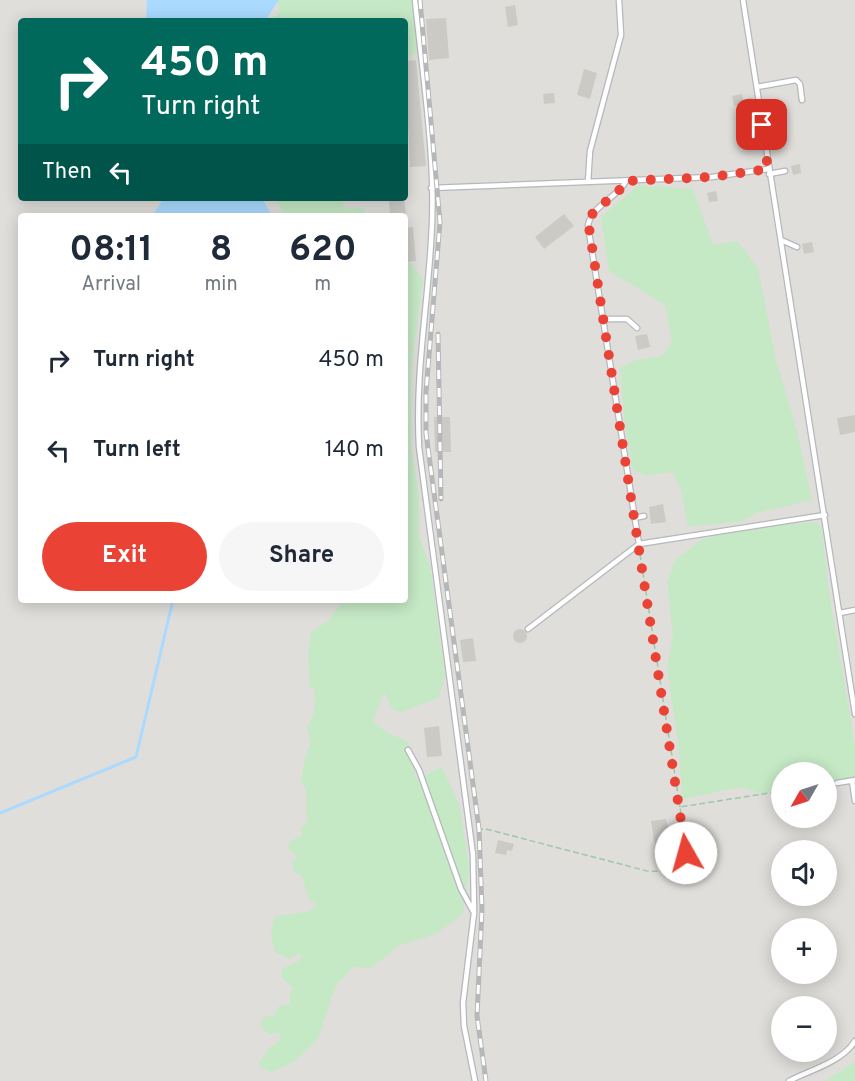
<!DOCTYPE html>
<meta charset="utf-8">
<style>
:root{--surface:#fff;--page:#f6f6f7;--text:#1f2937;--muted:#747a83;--accent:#ea4335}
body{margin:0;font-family:Overpass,sans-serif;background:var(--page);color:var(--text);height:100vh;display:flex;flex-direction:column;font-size:22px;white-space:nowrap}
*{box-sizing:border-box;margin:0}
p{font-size:20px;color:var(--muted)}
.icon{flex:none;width:33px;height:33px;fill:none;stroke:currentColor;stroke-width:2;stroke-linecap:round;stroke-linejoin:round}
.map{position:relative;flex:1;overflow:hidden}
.side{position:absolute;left:18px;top:213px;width:390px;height:390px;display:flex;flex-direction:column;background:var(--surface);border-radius:6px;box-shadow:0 3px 15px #0003}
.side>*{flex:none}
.top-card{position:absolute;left:18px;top:18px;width:390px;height:183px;border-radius:6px;box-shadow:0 3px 15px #0003;background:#00695c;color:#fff;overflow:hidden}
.needle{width:39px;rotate:231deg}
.fabs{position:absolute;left:771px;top:762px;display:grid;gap:12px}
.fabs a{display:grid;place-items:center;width:66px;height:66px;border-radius:50%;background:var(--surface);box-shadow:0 3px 15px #0003;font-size:30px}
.pin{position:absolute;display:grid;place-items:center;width:51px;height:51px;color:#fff;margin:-26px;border-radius:12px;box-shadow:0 3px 9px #0006}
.me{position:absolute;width:66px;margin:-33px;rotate:353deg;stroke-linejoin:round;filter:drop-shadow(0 0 4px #0008)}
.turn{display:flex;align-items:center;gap:21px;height:126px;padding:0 24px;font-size:27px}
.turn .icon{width:78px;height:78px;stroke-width:2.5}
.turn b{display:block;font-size:42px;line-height:51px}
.then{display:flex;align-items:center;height:57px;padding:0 24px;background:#0003;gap:12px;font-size:22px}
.eta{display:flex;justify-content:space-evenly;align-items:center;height:102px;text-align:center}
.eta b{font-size:36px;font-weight:700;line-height:42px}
.primary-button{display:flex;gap:12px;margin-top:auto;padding:12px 24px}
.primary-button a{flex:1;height:69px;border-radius:36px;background:var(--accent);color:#fff;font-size:24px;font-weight:700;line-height:69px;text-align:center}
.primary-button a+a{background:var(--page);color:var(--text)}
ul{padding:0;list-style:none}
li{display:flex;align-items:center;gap:18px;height:90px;padding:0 24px}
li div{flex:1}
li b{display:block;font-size:22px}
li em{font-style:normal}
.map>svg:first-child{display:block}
</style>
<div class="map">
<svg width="855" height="1081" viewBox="0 0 855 1081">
<rect width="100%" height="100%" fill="#f1efe8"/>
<path fill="#e0deda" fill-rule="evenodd" d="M0 0H855V1081H0ZM21 21H405V198H21ZM21 216H405V600H21ZM782 772H826V818H782ZM782 850H826V896H782ZM782 928H826V974H782ZM782 1006H826V1052H782Z"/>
<path fill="#c5e8c5" d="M279 0H412L417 52 405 59V21H270L280 11 277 4Z
M639 185 693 189 713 245 737 241 758 268 776 360 797 431 812 500 756 513 744 521 688 527 681 490 673 472 646 475 633 470 624 418 620 368 636 360 662 356 672 342 665 305 609 271 601 217Z
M276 198H344L342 202 346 210 351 207 365 209V216H284Z
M405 251 409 262 423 278 411 372V444L419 497V536L430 566 445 677 438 698 402 712 393 710 384 692 373 721 387 733 408 741 416 779 442 767 460 807 469 867 463 914 434 935 400 945 371 968 353 967 336 985 318 1039 296 1060 272 1072 261 1068 259 1063 269 1048 279 1041 281 1033 268 1034 260 1025 264 1017 275 1015 279 1006 291 1004 289 996 293 988 281 976 282 969 301 960 300 953 289 959 275 952 271 934 274 917 310 911 317 905 309 899 301 874 294 873 292 862 298 858 288 848 289 842 302 835 301 827 307 824 306 788 301 783 305 757 311 743 307 727C316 715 316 703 314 688H310L308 654 311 632 327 622 344 600H405Z
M817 522 822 529 828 586 855 745V776L851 781H827L826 772H782L781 789 762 794 742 787 682 799 679 750 667 667 673 635 667 582 675 560 701 540 730 530Z
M855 1062V1081H825Z"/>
<path fill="#aadaff" d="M147 0H279L265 21H146Z
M164 198H262L272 216H152Z"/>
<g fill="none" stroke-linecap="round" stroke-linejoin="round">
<path stroke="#aadaff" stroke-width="3" d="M0 813 136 757 173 600"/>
</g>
<path fill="#cccac5" d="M515 5 518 25 508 27 505 7Z
M446 18 449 58 429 60 426 19Z
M416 60 426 166 410 167 405 61Z
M584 69 597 73 590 99 577 95Z
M554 93 555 103 544 104 543 94Z
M742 94 744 104 734 106 732 96Z
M800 164 801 173 793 175 791 166Z
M716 191 718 201 709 202 707 193Z
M389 198H404L406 216H390Z
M564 214 574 226 544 249 535 237Z
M413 227 416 261 405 262V228Z
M812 242 814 252 804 254 802 244Z
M647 334 650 347 638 350 635 336Z
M855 415V432L840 435 837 418Z
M434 417H450L451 452H435Z
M663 504 666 522 651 524 649 507Z
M513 636a7 7 0 1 1 14 0a7 7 0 1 1-14 0Z
M473 638 476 661 463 662 460 640Z
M439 726 442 756 427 757 424 728Z
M666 819 671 843 655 845 651 821Z
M498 840 514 844 512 851 507 850 506 855 495 853Z"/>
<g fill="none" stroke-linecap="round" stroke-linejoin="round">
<g stroke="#b5b8bc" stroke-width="7">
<path id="service" d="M415 0C423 80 437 162 431 242 427 311 415 377 419 447L473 855 474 913 463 1003 464 1026 475 1081
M743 0 855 714
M757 87 796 80 800 84 802 100
M750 102 760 103
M769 174 785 171
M626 181C617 198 590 207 588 226L639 544
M588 182 590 151 621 35 619 0
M431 188 712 177 768 169
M781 240 797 247
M602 319H627L637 328
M634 518 644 516
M840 613 855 610
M528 629 639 544 825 515
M408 750 419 770 461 889 473 911
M852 781 855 801
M837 783 855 780
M789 1081C810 1070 842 1062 855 1041"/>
</g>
<path stroke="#9cc7a9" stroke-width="1.5" stroke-dasharray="6 3" stroke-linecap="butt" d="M640 554 680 807
M477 829H486L647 871C698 875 685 844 680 807L782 791"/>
<use href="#service" stroke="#fff" stroke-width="4.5"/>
<g stroke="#b6b7b8" stroke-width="5">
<path id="rail" d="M420 0 440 222 426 392V433L479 829 482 909 477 1016 486 1081
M438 334 441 499"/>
</g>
<use href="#rail" stroke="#fff" stroke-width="3" stroke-dasharray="9" stroke-linecap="butt"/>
</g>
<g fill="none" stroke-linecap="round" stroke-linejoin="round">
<path stroke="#ea4335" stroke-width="10" stroke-dasharray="0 18" d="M686 853 588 221C595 205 617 198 626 181L712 177 768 169 762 125"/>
</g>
</svg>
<div class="fabs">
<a><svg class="needle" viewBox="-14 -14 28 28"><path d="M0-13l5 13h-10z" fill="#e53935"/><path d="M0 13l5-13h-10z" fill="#747a83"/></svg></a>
<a><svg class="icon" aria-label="sound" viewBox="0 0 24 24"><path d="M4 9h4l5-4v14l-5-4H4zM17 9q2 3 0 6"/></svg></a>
<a>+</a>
<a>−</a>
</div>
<div class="pin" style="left:762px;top:125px;background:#d93025"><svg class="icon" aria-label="arrive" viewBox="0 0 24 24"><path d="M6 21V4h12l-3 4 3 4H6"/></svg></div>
<svg class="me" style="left:686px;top:853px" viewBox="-20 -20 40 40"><circle r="19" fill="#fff"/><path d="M0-13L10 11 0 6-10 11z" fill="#ea4335"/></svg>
<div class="top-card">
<div class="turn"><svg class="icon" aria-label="right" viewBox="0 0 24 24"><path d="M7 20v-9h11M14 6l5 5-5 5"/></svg><div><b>450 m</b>Turn right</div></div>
<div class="then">Then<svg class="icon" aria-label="left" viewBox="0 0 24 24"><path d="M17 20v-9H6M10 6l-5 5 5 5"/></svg></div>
</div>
<section class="side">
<div class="eta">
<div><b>08:11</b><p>Arrival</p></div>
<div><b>8</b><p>min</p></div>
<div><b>620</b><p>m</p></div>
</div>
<ul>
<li><svg class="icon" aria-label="right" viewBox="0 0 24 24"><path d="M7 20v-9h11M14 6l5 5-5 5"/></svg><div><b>Turn right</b></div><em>450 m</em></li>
<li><svg class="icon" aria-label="left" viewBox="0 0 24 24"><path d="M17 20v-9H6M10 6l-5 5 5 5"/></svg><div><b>Turn left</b></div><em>140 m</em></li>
</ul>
<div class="primary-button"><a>Exit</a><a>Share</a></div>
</section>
</div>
